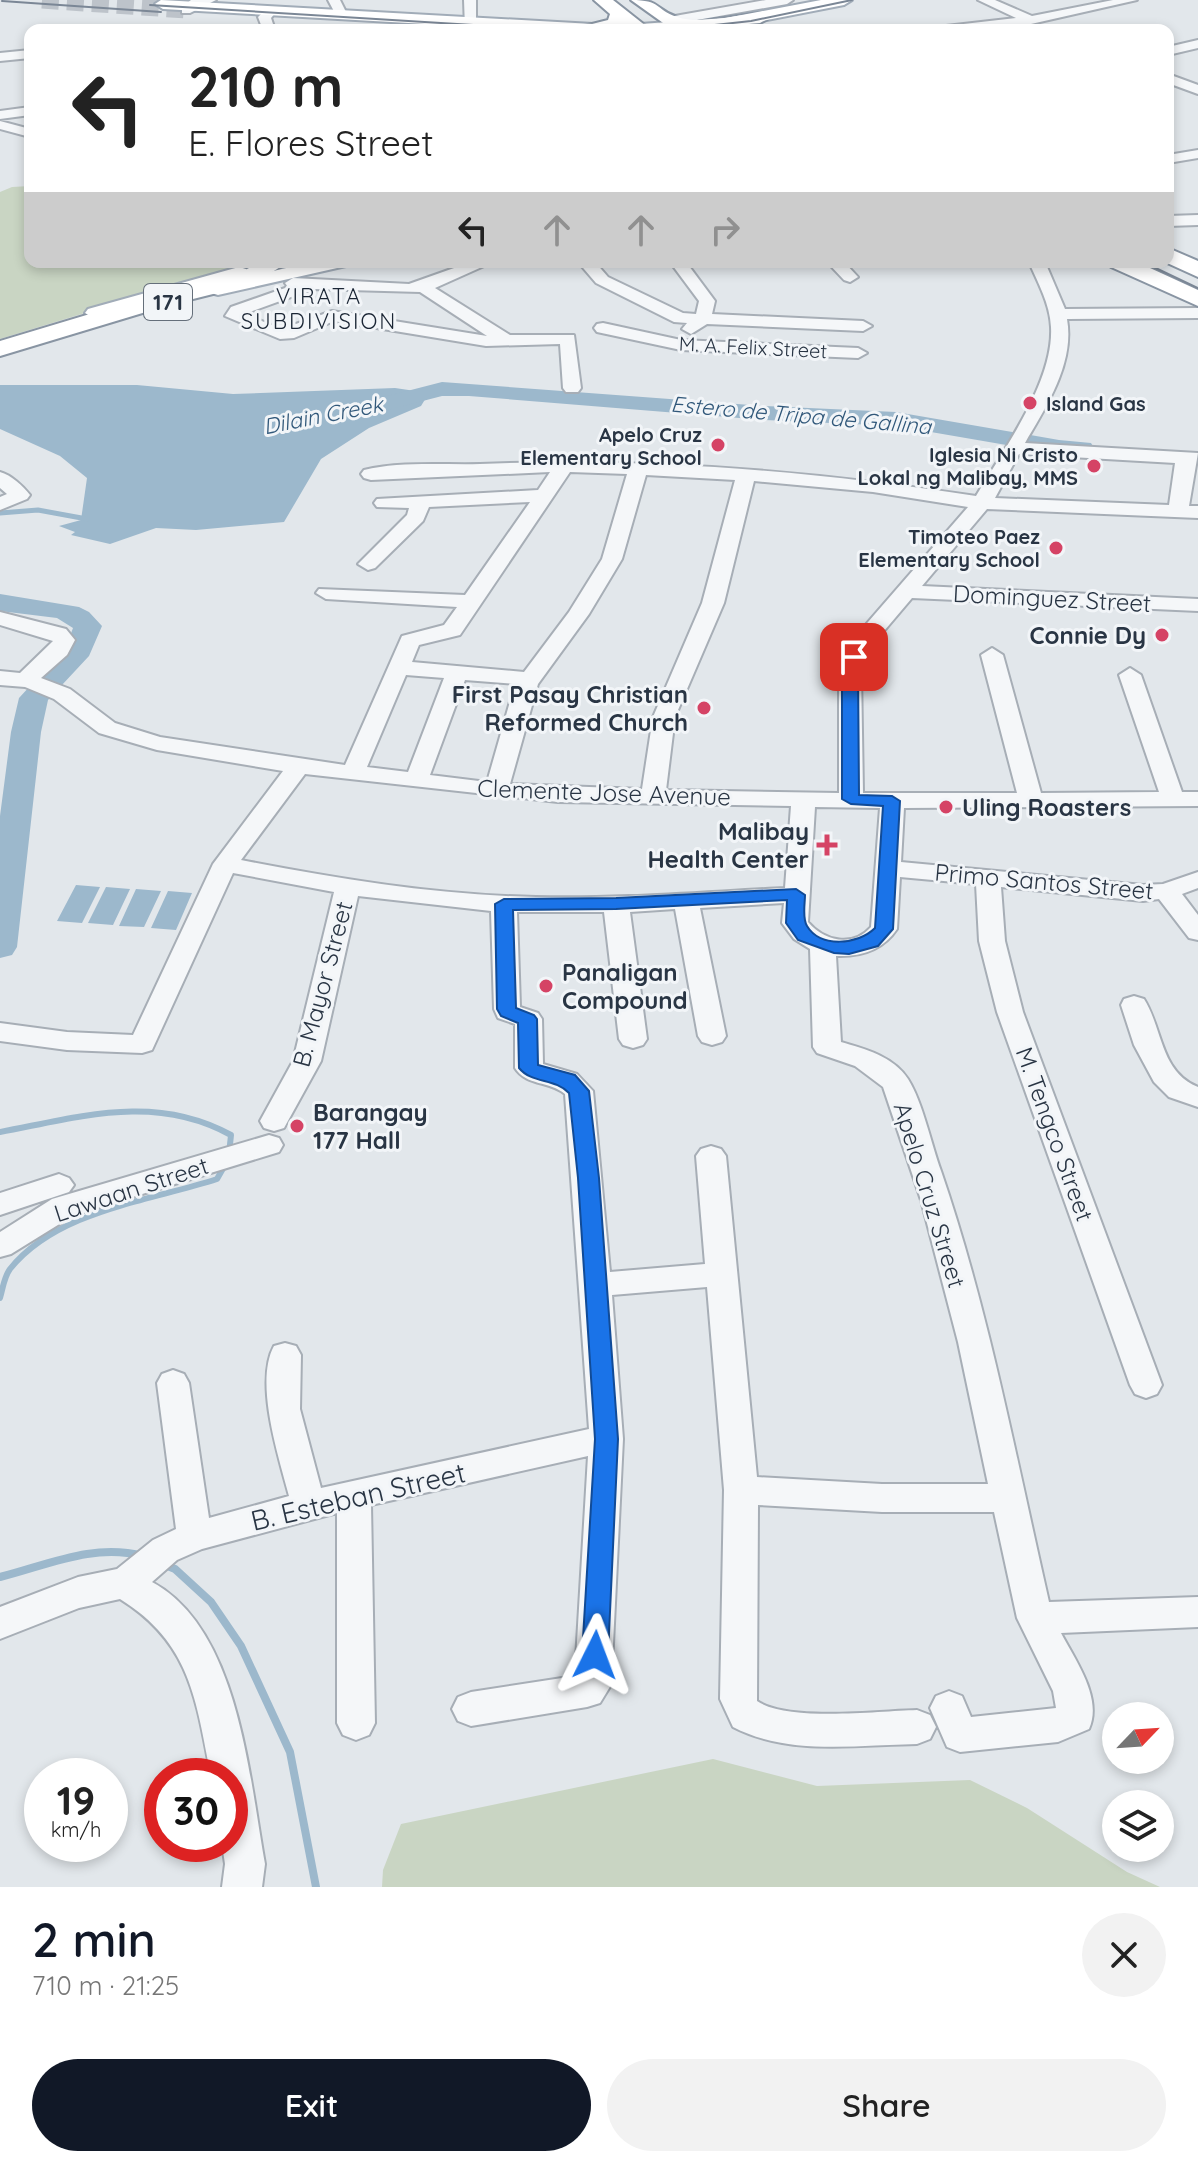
<!DOCTYPE html>
<meta charset="utf-8">
<style>
:root{--surface:#fff;--page:#f2f2f2;--text:#222;--muted:#767676;--accent:#111827}
body{margin:0;font-family:Quicksand,sans-serif;background:var(--page);color:var(--text);height:100vh;display:flex;flex-direction:column;font-size:30px;white-space:nowrap}
*{box-sizing:border-box;margin:0}
p{font-size:26px;color:var(--muted)}
.icon{flex:none;width:44px;height:44px;fill:none;stroke:currentColor;stroke-width:2;stroke-linecap:round;stroke-linejoin:round}
.map{position:relative;height:1887px;overflow:hidden}
.drawer{display:flex;flex-direction:column;background:var(--surface);flex:1}
.drawer>*{flex:none}
.top-card{position:absolute;left:24px;top:24px;width:1150px;height:244px;border-radius:16px;box-shadow:0 4px 12px #0003;background:#fff;color:var(--text);overflow:hidden}
.needle{width:52px;rotate:65deg}
.controls{position:absolute;left:1102px;top:1702px;display:grid;gap:16px}
.controls a{display:grid;place-items:center;width:72px;height:72px;border-radius:50%;background:var(--surface);box-shadow:0 4px 12px #0003;font-size:40px}
.speed{position:absolute;left:24px;top:1758px;display:flex;gap:16px;font-size:40px;font-weight:700;text-align:center}
.speed>*{display:grid;place-content:center;width:104px;height:104px;border-radius:50%;background:var(--surface);box-shadow:0 4px 12px #0003;line-height:1}
.speed small{font-size:20px;font-weight:400}
.speed .limit{border:12px solid #d22;background:#fff;color:#111}
.pin{position:absolute;display:grid;place-items:center;width:68px;height:68px;color:#fff;margin:-34px;border-radius:16px;box-shadow:0 4px 12px #0006}
.me{position:absolute;width:88px;margin:-44px;rotate:3deg;stroke-linejoin:round;filter:drop-shadow(0 0 6px #0008)}
.turn{display:flex;align-items:center;gap:28px;height:168px;padding:0 32px;font-size:36px}
.turn .icon{width:104px;height:104px;stroke-width:2.5}
.turn b{display:block;font-size:56px;line-height:68px}
.lanes{display:flex;align-items:center;height:76px;padding:0 32px;background:#0003;justify-content:center;gap:40px;direction:ltr}
.lanes .off{opacity:.35}
.round{display:grid;place-items:center;flex:none;width:84px;height:84px;border-radius:42px;background:var(--page)}
.overview{display:flex;align-items:center;justify-content:space-between;height:136px;padding:0 32px}
h1{font-size:48px;font-weight:600;line-height:60px;color:var(--accent)}
.primary-button{display:flex;gap:16px;margin-top:auto;padding:16px 32px}
.primary-button a{flex:1;height:92px;border-radius:48px;background:var(--accent);color:#fff;font-size:32px;font-weight:600;line-height:92px;text-align:center}
.primary-button a+a{background:var(--page);color:var(--text)}
.map>svg:first-child{display:block}
</style>
<div class="map">
<svg width="1198" height="1887" viewBox="0 0 1198 1887">
<rect width="100%" height="100%" fill="#e2e7eb"/>
<path fill="#c9d5c3" d="M30 186V262H247L252 268 160 290 0 339V192L12 187Z
M713 1759 817 1786 970 1780 1027 1808 1127 1872 1160 1887H382L383 1870 401 1824Z"/>
<path fill="#9cb8cc" d="M0 385H137L233 394 395 388 429 393 421 406 369 428 321 459 284 522 196 530 156 528 110 544 71 535 75 532 59 526 81 520 87 478 60 456 0 429Z
M76 885 100 887 82 923 57 921Z
M106 887 130 889 113 925 88 923Z
M136 889 161 891 144 927 119 926Z
M168 891 192 893 176 930 151 928Z"/>
<g fill="none" stroke-linecap="round" stroke-linejoin="round">
<path stroke="#9cb8cc" stroke-width="5" d="M0 513 38 510 87 519"/>
<path stroke="#9cb8cc" stroke-width="6" d="M0 1132C80 1117 155 1093 231 1135L229 1154
M0 1298C3 1288 4 1277 10 1269 57 1210 150 1201 217 1179L225 1165"/>
<path stroke="#9cb8cc" stroke-width="8" d="M165 1565 175 1569 211 1602 241 1646 290 1752 316 1887
M0 1577C48 1565 93 1543 143 1556"/>
<path fill="#9cb8cc" fill-rule="evenodd" d="M442 382 765 406 896 412 1059 440 1091 443 1094 448 1091 453 1059 454 896 426 765 420 469 396H442L384 411 376 409 372 404 376 399Z
M0 594 79 607 89 612 102 626 89 656 48 700 41 732 17 947 12 955 0 958V816L11 732 19 698 66 647 73 628 57 618 0 611Z"/>
<path stroke="#bdc3ca" stroke-width="17" stroke-dasharray="17 8" stroke-linecap="butt" d="M42 0 186 10"/>
<g stroke="#a7aeb6" stroke-width="4">
<path id="minor" d="M191 0H216L190 13H182V7Z
M328 0H340L348 16 346 19H338Z
M464 0H476V30L465 28Z
M766 0H793L787 4 669 25 663 21 669 17Z
M978 0H995L1032 16 1113 0H1137L1031 24 978 30H940L946 26 1016 18Z
M267 8 277 11 271 18 275 30H263L258 17Z
M1198 40V48L1168 55V47Z
M30 50V58L0 61V53Z
M1168 74 1198 85V94L1168 83Z
M30 107V115L0 119V111Z
M0 121 30 129V137L0 129Z
M1198 150V158L1168 163V155Z
M1198 215V225L1168 226V216Z
M471 262H493L435 288 510 335H574L581 388 578 392H566L563 388 560 344 486 346 334 321 294 338 280 339 225 316 231 307 288 287 285 283 293 278 409 284ZM313 289 420 292 487 336 332 311 282 329 244 314Z
M578 262H595L608 277 683 313 696 314 699 301 670 262H686L715 301 712 314 863 321 872 326 863 331 707 324 691 334 682 329 687 323 674 322 596 283Z
M827 262H844L858 277 850 282 844 280Z
M1029 262H1045L1065 309 1198 308V318L1067 319C1075 363 1046 407 1025 443L1198 453 1189 506H1198V518L987 509 922 586 1198 599V611L912 598 873 644 861 671 863 793H1017L981 655 992 648 1003 655 1041 793 1159 792 1119 675 1130 668 1141 675 1182 792H1198V806L904 808 901 862 1143 885 1163 884 1198 872V888L1182 894 1198 915V940L1189 938 1159 899 1143 901 1001 887 1005 941 1023 1012 1162 1385 1157 1394 1146 1398 1135 1394 1130 1385 997 1012 979 941 976 884 900 877 897 929C883 950 861 957 836 956L841 1042C865 1049 893 1056 908 1079 923 1103 931 1144 941 1171 989 1311 1016 1458 1049 1602L1198 1597V1627L1061 1633C1075 1660 1103 1698 1089 1729L1058 1742 960 1752 947 1747 930 1708 936 1696 949 1691 962 1696 971 1717 1056 1708 1053 1691 1017 1618 994 1512H882L758 1505 757 1701C788 1722 878 1711 917 1710L930 1715 936 1727 930 1739 917 1744C856 1745 789 1756 733 1727L720 1699 724 1490 707 1287 612 1295 623 1439 611 1685 600 1703 587 1707 471 1726 458 1721 452 1709 458 1697 471 1692 575 1676 588 1456 371 1505 375 1723 369 1735 356 1740 343 1735 337 1723V1513L202 1549 177 1560 152 1582C239 1629 249 1777 265 1864L262 1887H222L225 1864 222 1844H230V1776H211C196 1700 191 1643 120 1599L79 1608 0 1639V1607L78 1577 117 1569 153 1540 176 1529 157 1383 162 1374 173 1370 184 1374 189 1383 209 1518 289 1496C279 1458 254 1382 274 1346L285 1343 296 1346 301 1355 300 1409 321 1488 589 1429 565 1094C550 1081 526 1086 515 1068V1024L498 1018 494 1009 491 911 358 896 321 1061 284 1128 274 1131 264 1128 260 1121 293 1061 334 892 233 873 152 1050 142 1053 67 1050 0 1041V1023L67 1032 133 1035 213 864 283 771 157 750 99 733 54 699 25 687 0 685V671L20 673 53 641 0 625V612L66 629 75 640 67 655 41 678 70 689 115 723 160 737 345 765 402 636 444 625 457 607 326 599 316 593 319 589 465 595 530 502 429 507 423 521 375 568 368 570 358 564 407 515 409 508 377 507 374 503 377 499 538 490 550 472 371 480 364 478 361 474 364 470C400 461 443 465 480 464 646 457 812 471 976 496 1003 450 1054 382 1051 327 1050 304 1038 283 1029 262ZM1019 454 1175 463 1169 505 995 498ZM570 472 627 474 602 559 569 612 524 672 412 662 419 645 460 635ZM646 475 735 480 702 603 653 717 642 789 510 784 538 684 589 614 622 559ZM754 481 873 492 968 507 855 637 839 671V793L666 790 675 717 724 603ZM406 675 444 678 408 772 367 767ZM465 680 515 684 487 782 430 775ZM305 774 558 802 791 806 785 888C702 892 619 899 536 897 436 895 339 879 241 860ZM815 807 880 808 871 927C853 947 825 942 808 922ZM784 903 782 923 794 939 810 949 813 1047 817 1053 855 1066 883 1087 921 1200 958 1342 988 1484H882L757 1477 726 1156 721 1149 711 1146 701 1149 696 1156 705 1264 610 1272 593 1091 577 1074 543 1064 542 1019 538 1013 520 1007 517 912H604L619 1039 623 1045 633 1048 643 1045 647 1039 630 912 675 909 698 1036 702 1042 712 1045 722 1042 726 1036 700 908Z
M603 323 681 340 858 348 867 353 858 358 681 350 597 332 594 328 597 324Z
M0 472C11 475 23 486 30 495L27 499 0 510V497L7 494 0 488Z
M1134 996 1144 999C1163 1029 1160 1072 1198 1087V1107L1169 1097 1154 1082 1134 1045 1121 1005 1124 999Z
M269 1135 279 1138 283 1145 279 1152 74 1215 11 1254 0 1257V1232L52 1199Z
M59 1174 69 1178 74 1185 69 1192 0 1215V1193Z"/>
</g>
<g stroke="#a1acb8" stroke-width="4">
<path id="major" d="M161 0 611 25 618 30 626 25 726 18 821 0H852L844 5 726 28 693 30H531L163 9 155 4Z
M312 262H349L346 266 218 295 211 293 209 288 95 319 85 313 88 309 239 267 246 269 249 273 247 277Z"/>
</g>
<g stroke="#8995a3" stroke-width="4">
<path id="highway" d="M594 0H613L651 30H631L624 25 610 30H581L584 26 608 20 610 14Z
M631 0C662 0 654 9 677 17 700 25 736 15 760 13L769 18 760 23 673 30Z
M1168 248 1198 261V277L1165 262H1168Z
M261 262 285 264 253 284 169 305 0 356V341L153 295 237 274Z
M1108 262H1137L1198 290V306L1111 267Z"/>
</g>
<use href="#minor" fill="#f5f7f9" fill-rule="evenodd"/>
<use href="#major" fill="#fff" fill-rule="evenodd"/>
<use href="#highway" fill="#fff" fill-rule="evenodd"/>
<path stroke="#7b8796" stroke-width="2" d="M2 1 161 12
M150 5 555 30
M669 30 751 21 852 0
M1143 262 1198 288"/>
</g>
<path fill="#1a73e8" stroke="#114b97" stroke-width="2" d="M854 652 862 657 858 671 859 795 892 796 900 801 893 929 878 946 849 954 834 953 798 940 786 923 787 900 616 909 513 910 516 1008 534 1015 537 1019 538 1065 575 1075 589 1091 599 1178 618 1439 608 1655 604 1663 595 1666 586 1663 582 1655 595 1439 578 1178 569 1093C555 1078 532 1084 519 1068L518 1023 501 1016 497 1009 495 904 504 899 616 898 796 889 805 895C805 904 802 918 807 926 820 948 858 945 875 928L883 806 851 804 842 799V671L846 657Z"/>
<g fill="#d54365" stroke="#f2f5f8" stroke-width="3">
<circle cx="1030" cy="403" r="8"/>
<circle cx="718" cy="445" r="8"/>
<circle cx="1094" cy="466" r="8"/>
<circle cx="1056" cy="548" r="8"/>
<circle cx="1162" cy="635" r="8"/>
<circle cx="704" cy="708" r="8"/>
<circle cx="946" cy="807" r="8"/>
<path d="M823 833h8v8h8v8h-8v8h-8v-8h-8v-8h8z"/>
<circle cx="546" cy="986" r="8"/>
<circle cx="297" cy="1126" r="8"/>
</g>
<g text-anchor="middle" dominant-baseline="central" stroke-width="6" stroke-linejoin="round" paint-order="stroke">
<g font-size="20" fill="#293544" stroke="#f2f5f8">
<text transform="translate(753 347) rotate(3)">M. A. Felix Street</text>
</g>
<g font-size="20" font-weight="bold" fill="#293544" stroke="#f2f5f8" text-anchor="end">
<text x="1046" y="403" text-anchor="start">Island Gas</text>
<text x="702" y="434">Apelo Cruz<tspan x="702" dy="23">Elementary School</tspan></text>
<text x="1078" y="454">Iglesia Ni Cristo<tspan x="1078" dy="23">Lokal ng Malibay, MMS</tspan></text>
<text x="1040" y="536">Timoteo Paez<tspan x="1040" dy="23">Elementary School</tspan></text>
</g>
<g font-size="22" letter-spacing="2" fill="#1b2635" stroke="#f2f5f8">
<text x="319" y="296">VIRATA<tspan x="319" dy="25">SUBDIVISION</tspan></text>
</g>
<rect fill="#f2f5f8" stroke="#656f7a" stroke-width="2" x="144" y="284" width="48" height="36" rx="6"/>
<g font-size="22" font-weight="bold" fill="#293544">
<text x="168" y="302">171</text>
</g>
<g font-size="22" font-style="italic" fill="#31587a" stroke="#f2f5f8">
<text transform="translate(323 415) rotate(-11)">Dilain Creek</text>
<text transform="translate(801 415) rotate(5)">Estero de Tripa de Gallina</text>
</g>
<g font-size="24" fill="#293544" stroke="#f2f5f8">
<text transform="translate(1052 598) rotate(3)">Dominguez Street</text>
<text transform="translate(604 792) rotate(2)">Clemente Jose Avenue</text>
<text transform="translate(1044 881) rotate(5)">Primo Santos Street</text>
<text transform="translate(322 984) rotate(-75)">B. Mayor Street</text>
<text transform="translate(1055 1134) rotate(70)">M. Tengco Street</text>
<text transform="translate(131 1189) rotate(-18)">Lawaan Street</text>
<text transform="translate(930 1195) rotate(73)">Apelo Cruz Street</text>
</g>
<g font-size="24" font-weight="bold" fill="#293544" stroke="#f2f5f8" text-anchor="end">
<text x="1146" y="635">Connie Dy</text>
<text x="688" y="694">First Pasay Christian<tspan x="688" dy="28">Reformed Church</tspan></text>
<text x="962" y="807" text-anchor="start">Uling Roasters</text>
<text x="809" y="831">Malibay<tspan x="809" dy="28">Health Center</tspan></text>
<text x="562" y="972" text-anchor="start">Panaligan<tspan x="562" dy="28">Compound</tspan></text>
<text x="313" y="1112" text-anchor="start">Barangay<tspan x="313" dy="28">177 Hall</tspan></text>
</g>
<g font-size="28" fill="#293544" stroke="#f2f5f8">
<text transform="translate(358 1496) rotate(-13)">B. Esteban Street</text>
</g>
</g>
</svg>
<div class="controls">
<a><svg class="needle" viewBox="-14 -14 28 28"><path d="M0-13l5 13h-10z" fill="#e53935"/><path d="M0 13l5-13h-10z" fill="#767676"/></svg></a>
<a><svg class="icon" aria-label="layers" viewBox="0 0 24 24"><path d="M12 4l9 5-9 5-9-5zM3 14l9 5 9-5"/></svg></a>
</div>
<div class="speed"><div>19<small>km/h</small></div><div class="limit">30</div></div>
<div class="pin" style="left:854px;top:657px;background:#d93025"><svg class="icon" aria-label="arrive" viewBox="0 0 24 24"><path d="M6 21V4h12l-3 4 3 4H6"/></svg></div>
<svg class="me" style="left:595px;top:1655px" viewBox="-20 -20 40 40"><path d="M0-17L14 15 0 8-14 15z" fill="#1a73e8" stroke="#fff" stroke-width="4"/></svg>
<div class="top-card">
<div class="turn"><svg class="icon" aria-label="left" viewBox="0 0 24 24"><path d="M17 20v-9H6M10 6l-5 5 5 5"/></svg><div><b>210 m</b>E. Flores Street</div></div>
<div class="lanes"><svg class="icon" aria-label="left" viewBox="0 0 24 24"><path d="M17 20v-9H6M10 6l-5 5 5 5"/></svg><svg class="icon off" aria-label="ahead" viewBox="0 0 24 24"><path d="M12 20V5M6 11l6-6 6 6"/></svg><svg class="icon off" aria-label="ahead" viewBox="0 0 24 24"><path d="M12 20V5M6 11l6-6 6 6"/></svg><svg class="icon off" aria-label="right" viewBox="0 0 24 24"><path d="M7 20v-9h11M14 6l5 5-5 5"/></svg></div>
</div>
</div>
<section class="drawer">
<div class="overview"><div><h1>2 min</h1><p>710 m · 21:25</p></div><a class="round"><svg class="icon" aria-label="close" viewBox="0 0 24 24"><path d="M6 6l12 12M18 6L6 18"/></svg></a></div>
<div class="primary-button"><a>Exit</a><a>Share</a></div>
</section>
